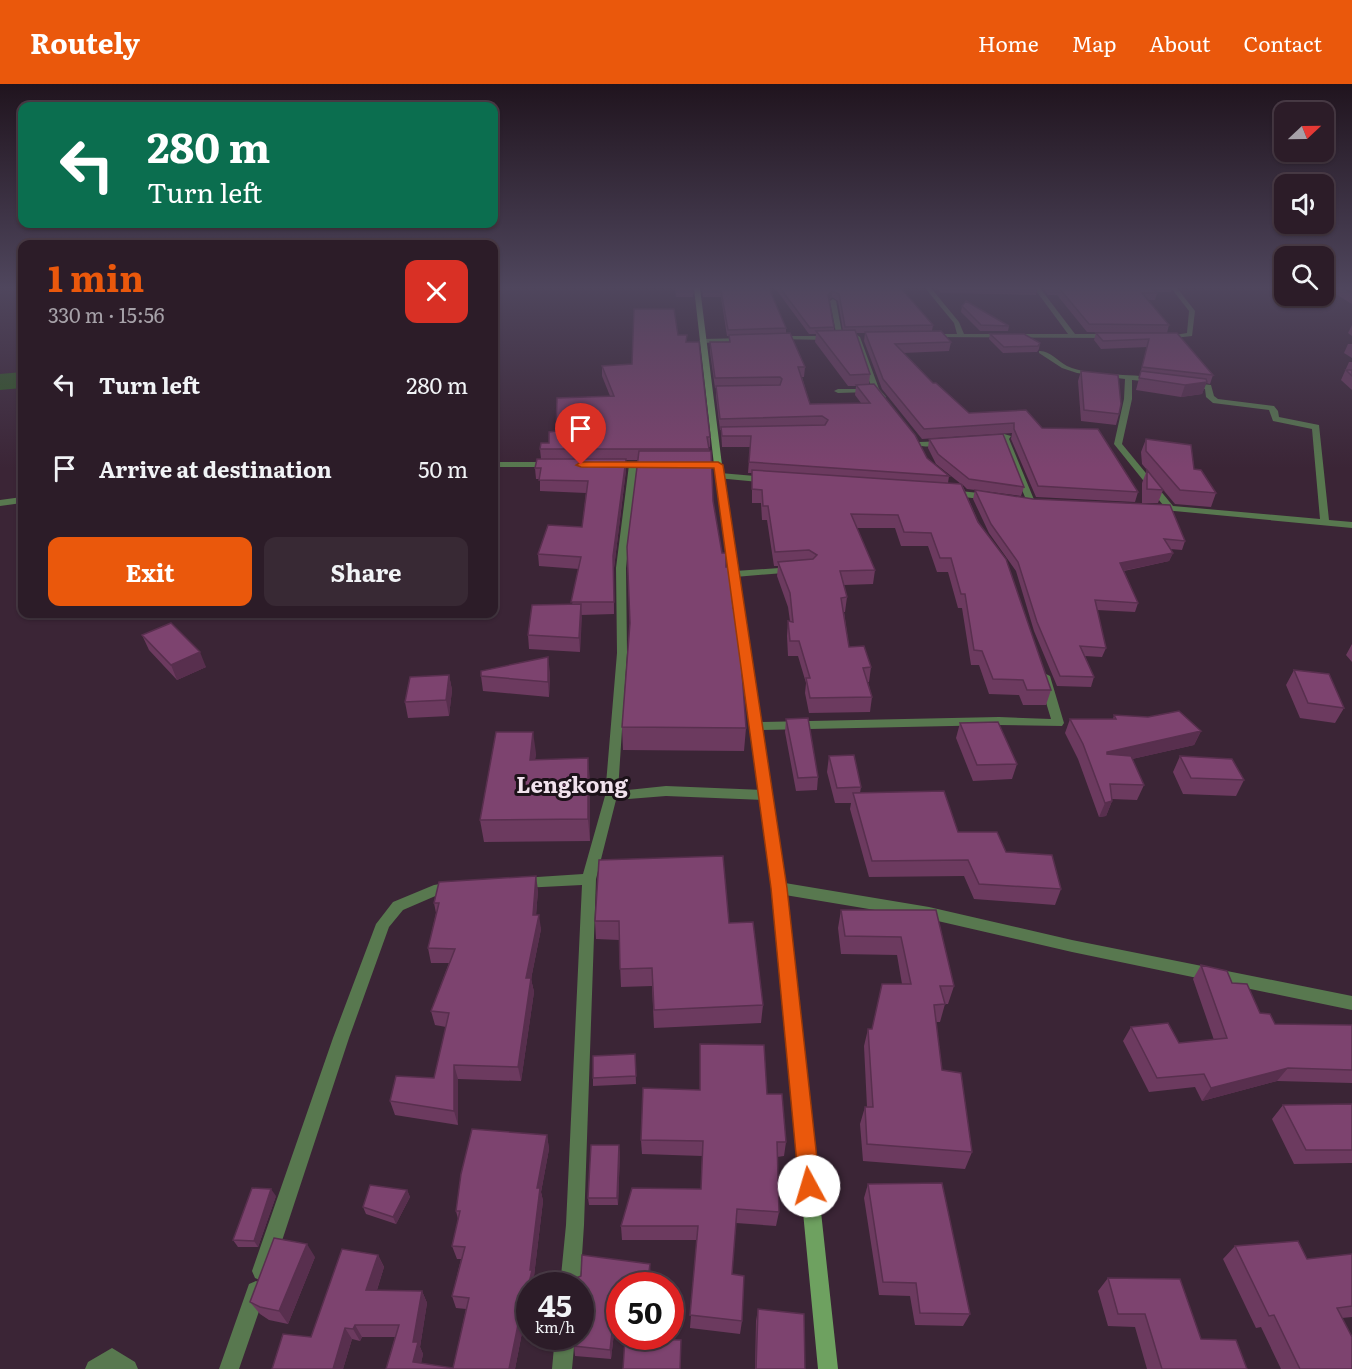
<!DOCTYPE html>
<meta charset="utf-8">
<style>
:root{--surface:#2c1c28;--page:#382934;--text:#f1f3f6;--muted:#a6a1a8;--line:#483a45;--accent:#ea580c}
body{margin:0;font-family:Literata,serif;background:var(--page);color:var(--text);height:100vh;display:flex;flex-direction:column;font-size:22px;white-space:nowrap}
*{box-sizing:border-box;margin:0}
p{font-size:20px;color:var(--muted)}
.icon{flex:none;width:33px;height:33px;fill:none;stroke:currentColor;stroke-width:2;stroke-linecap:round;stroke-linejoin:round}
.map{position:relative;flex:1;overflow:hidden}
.drawer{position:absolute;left:18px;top:156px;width:480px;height:378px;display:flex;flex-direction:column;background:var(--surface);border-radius:12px;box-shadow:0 2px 4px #0004,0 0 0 2px var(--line)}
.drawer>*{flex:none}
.banner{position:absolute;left:18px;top:18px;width:480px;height:126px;border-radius:12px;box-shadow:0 2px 4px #0004,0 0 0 2px var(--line);background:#0b6e4f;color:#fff;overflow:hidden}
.needle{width:39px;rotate:68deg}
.controls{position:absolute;left:1274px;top:18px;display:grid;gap:12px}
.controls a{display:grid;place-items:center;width:60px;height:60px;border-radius:12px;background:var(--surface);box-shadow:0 2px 4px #0004,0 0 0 2px var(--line);font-size:30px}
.speed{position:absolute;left:516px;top:1188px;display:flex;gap:12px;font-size:30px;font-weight:700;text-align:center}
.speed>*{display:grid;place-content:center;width:78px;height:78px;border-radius:50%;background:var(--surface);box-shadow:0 2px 4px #0004,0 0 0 2px var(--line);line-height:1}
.speed small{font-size:15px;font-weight:400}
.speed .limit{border:9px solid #d22;background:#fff;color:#111}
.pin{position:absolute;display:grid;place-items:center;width:51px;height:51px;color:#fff;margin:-62px -26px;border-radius:50% 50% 50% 0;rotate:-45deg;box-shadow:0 0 6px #0007}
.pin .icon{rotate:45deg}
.me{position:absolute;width:66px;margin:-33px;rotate:354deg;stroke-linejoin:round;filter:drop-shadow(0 0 4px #0008)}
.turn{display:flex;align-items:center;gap:21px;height:126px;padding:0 30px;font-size:27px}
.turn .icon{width:78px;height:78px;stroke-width:2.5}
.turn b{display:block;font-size:42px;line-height:51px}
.round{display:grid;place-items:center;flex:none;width:63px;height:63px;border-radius:12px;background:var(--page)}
.headline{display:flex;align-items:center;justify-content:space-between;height:102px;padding:0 30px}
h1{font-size:36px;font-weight:700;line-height:45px;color:var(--accent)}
.button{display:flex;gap:12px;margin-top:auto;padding:12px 30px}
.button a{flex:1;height:69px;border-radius:12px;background:var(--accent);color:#fff;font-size:24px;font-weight:700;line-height:69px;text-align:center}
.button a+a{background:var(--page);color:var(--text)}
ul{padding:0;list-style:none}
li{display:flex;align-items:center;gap:18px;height:84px;padding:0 30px}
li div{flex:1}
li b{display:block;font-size:22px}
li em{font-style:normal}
header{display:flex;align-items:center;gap:36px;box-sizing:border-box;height:84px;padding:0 30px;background:var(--accent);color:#fff}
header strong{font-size:28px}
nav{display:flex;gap:33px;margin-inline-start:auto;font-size:21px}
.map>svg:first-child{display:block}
</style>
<header>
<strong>Routely</strong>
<nav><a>Home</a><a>Map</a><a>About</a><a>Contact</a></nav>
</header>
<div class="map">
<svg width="1352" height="1285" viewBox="0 0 1352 1285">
<rect width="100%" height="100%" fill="#3b2536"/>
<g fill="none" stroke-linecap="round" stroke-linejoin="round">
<path fill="#2f5a21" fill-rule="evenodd" d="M22 288V304L0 306V290Z"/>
<path fill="#58784f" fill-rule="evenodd" d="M925 204H931L959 238 964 250H1068L1034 204H1040L1075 250H1109L1112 252 1109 254 929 253V251L931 250H957L954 239Z
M1171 204H1177L1195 227 1192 252 1165 255 1162 253 1187 249 1189 227Z
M833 215 836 217 843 254 840 256 837 254 830 217Z
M857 251 860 253 879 305 886 313 885 315H879L873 306 869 308 838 309 834 307 838 305H872L854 253Z
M775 252H830L833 254 830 256 773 255V253Z
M745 254V256L743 257 702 259 699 257 702 255Z
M1039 267C1049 266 1058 277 1067 282 1092 293 1129 289 1157 294V298H1154L1132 296V315L1122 360 1173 422 1320 435 1312 345 1273 337 1269 326 1213 319 1206 313 1205 305 1186 302V298L1211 301 1214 312 1218 315 1274 322 1278 327 1279 333 1319 341 1329 436 1352 438V444L1153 425V421H1163L1114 360 1124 315 1125 295 1077 289 1062 284 1039 269Z
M1004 350 1011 352 1009 355 1035 418 1034 420 1031 421 1027 418 1001 355Z
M948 357 949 359C941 363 923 364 915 360L919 358Z
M552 378 556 381 555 383H494V378Z
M633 378 637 381 626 484 627 569 618 707 666 702 767 706 772 708 773 711 772 714 767 716 666 712 616 716 596 795 584 1141 580 1202H560L566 1141 582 801 522 804 517 803 515 799 517 795 522 794 583 790 605 712 617 569 616 484 629 381Z
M720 389 768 393 772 396 768 399 717 394V390Z
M950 406 989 410 993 413 989 416 947 411 946 409Z
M22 413V419L0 422V416Z
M793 483 796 484V488L735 493 730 490 735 487Z
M1044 589 1050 592 1064 639 1062 642 999 641 756 646 750 642 756 638 999 633 1051 635 1038 592Z
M451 798 456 800 458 804 456 808 440 810 403 826 389 843 349 954 272 1187 269 1194 262 1197 255 1194 252 1187 333 954 376 840 393 818 434 801Z
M779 798 929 823 1072 856 1352 912V926L1072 868 929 835 779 810 774 808 772 804 774 800Z
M256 1197 263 1200 266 1207 239 1285H219L249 1200Z
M555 1252H575L572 1285H552Z
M112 1264 135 1278 138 1285H85L88 1278Z"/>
<path fill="#6ea160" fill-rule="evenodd" d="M694 204H700L722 381 786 804 838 1285H818L772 804 714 381Z"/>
</g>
<path fill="#6c3a5f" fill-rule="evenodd" d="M675 204H694L693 213H676Z
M702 204H769L786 244V250L805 283 804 293H802L810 320 861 319 855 311 856 302H848L815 258 816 250H809L775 204H901L933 241 932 247 951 258 949 267 903 269 933 299 969 329 1042 344 1138 408 1135 418 1036 413 1011 355 1012 349 922 355 882 305 864 257 865 249H856L870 290 869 300 927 374 949 392 948 399 961 400 936 380 928 364 929 355 1024 403 1021 412 967 405 962 400 1051 606 1046 621H1023L1019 611 989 610 979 581H971L962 524H958L948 488H937L928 462H901L895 444H857L875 486 873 500 844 501 847 513 845 528H844L849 563 871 583 869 598H868L872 613 870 628 809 629 805 609 806 599 798 572H788L787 552 788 537H790L788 523 777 492 778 482H774L767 436H762L761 419H752V389H748L750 363H722L721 346H720L716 312V304H715L710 268V258H729V252H727L721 213H703ZM832 213 838 217 843 247H834V243L829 216Z
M937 204H1038L1036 211 941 209Z
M1042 204H1172L1171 208H1156L1157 209 1155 216H1148L1169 241 1167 249 1087 248 1057 211H1048Z
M1329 204H1352V220L1329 206Z
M962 222 1009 242 1008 247H980L961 228Z
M1352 241V252L1348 249Z
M1096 249H1177L1213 291 1210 300 1206 299 1202 310 1181 313 1136 306 1147 263 1101 265 1094 256Z
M990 250 1040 259 1039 265 1037 268 1003 269 989 255Z
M678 251 687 258 710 353V363H709L713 417 722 469 726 483 733 524 746 644 744 667 623 666 622 643 630 539 637 376H626V386L614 484V530L581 531 580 568 529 565 528 551 572 521 579 485 539 482 538 470 582 443 586 409 540 407V395H536L535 384 541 375 540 365 549 359 556 347 610 312 602 292V282L632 280Z
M1348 260H1352V274L1344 269Z
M1349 278H1352V306L1341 296Z
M1081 287 1119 330 1116 341 1081 337 1078 297Z
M1146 355 1194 385 1216 409 1211 423 1175 420 1150 390 1163 406 1158 419H1142V399L1147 386 1142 380 1141 368Z
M975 406 1185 457 1182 466 1170 465 1173 469 1169 477 1124 487 1138 519 1135 528 1097 526 1106 564 1102 573 1085 572 1094 593 1091 603 1057 602 1034 547 1016 487 989 449 973 415Z
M142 551 206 583 177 596 149 566Z
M1352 560V578L1346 571Z
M1294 586 1344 624 1335 639 1300 634 1286 601Z
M550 588 549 613 483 607 481 592Z
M449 591 452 606 449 632 408 634 405 618Z
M1114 631 1201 647 1194 661 1132 675 1144 701 1137 716 1111 715 1112 717 1106 732 1099 733 1078 675 1065 649 1070 635H1113Z
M786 635 818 693 817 706 796 707 785 648Z
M960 639 1017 680 1012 695 973 697 956 654Z
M536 669 535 676 590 695V757L484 758 480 736Z
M829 672 861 703 860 709 958 748 1006 768 1061 805 1055 821 974 815 964 792 869 793 850 725 851 719H835L827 688Z
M1180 672 1244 696 1236 712 1183 710 1173 688Z
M538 806 536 831 541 845 531 895 534 908 521 997 458 995V1041L395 1031 390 1017 434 994 446 943 435 941 431 927 449 879H431L428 864 436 829 434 819Z
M841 826H936L954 902 948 920H945L940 938H936L942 986 972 1068 965 1085 863 1077 860 1040 865 1023H867L864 962 868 945H872L902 900 897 871 841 870 838 844Z
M595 837 729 839 763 921 761 939 654 944 652 902 621 903 619 856 596 855Z
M1201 881 1232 899 1260 929 1275 940 1352 941V999L1277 997 1202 1017 1195 1003 1149 1008 1123 957 1131 943 1179 959 1214 956 1193 895Z
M700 960 767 1010 786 1058 784 1072 777 1073 779 1128 776 1142 736 1139 732 1190 742 1237 740 1250 690 1244 697 1156H622L621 1142 701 1105 702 1072 642 1070 641 1056 700 1006Z
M635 970 636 1000 593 1002V994Z
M1352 1020V1079L1294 1080 1272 1035 1283 1021Z
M547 1051 549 1065 541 1108 543 1117 534 1192 535 1198V1202H530V1225L528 1233H525L515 1285H386L395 1253H362L360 1257 352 1255 343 1285H272L311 1253 378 1171 384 1183 377 1206 422 1207 427 1219 420 1263 423 1270 421 1279 453 1284 466 1225 456 1224 452 1212 461 1175H457L452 1162 458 1135 456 1127Z
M620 1068 618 1121H589L588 1114Z
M868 1100 970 1230 963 1242 915 1241 910 1212 879 1211 864 1114Z
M407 1106 410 1113 396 1140 366 1130 363 1123Z
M276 1112 258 1163H238L233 1156Z
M1235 1162 1307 1175 1352 1170V1233L1342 1234 1352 1285H1281L1261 1243 1256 1244 1223 1175Z
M315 1173 288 1240 269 1236 260 1230 250 1218Z
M651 1191 620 1202V1214H618L611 1275 575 1272 574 1262 580 1252V1202H576L575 1198Z
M1108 1194 1201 1255 1247 1285H1147L1135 1243 1108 1242 1098 1207Z
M758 1225 805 1285H755L756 1237Z"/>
<path fill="#582f4e" d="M832 207V213L828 217V211Z
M1207 298 1202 310 1181 313 1185 301Z
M626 375V386L614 484V530L613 472Z
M1173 469 1169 477 1117 488 1120 479Z
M581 520 582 534 580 568 579 554Z
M200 568 206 583 177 596 171 581Z
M548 573 550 588 549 613 548 598Z
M449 591 452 606 449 632 446 616Z
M1201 647 1194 661 1101 682 1107 668Z
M533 648 536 669 532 698 530 676Z
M588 674 590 695V757L588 735Z
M1112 717 1106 732 1099 733 1105 719Z
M536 792 538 806 535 845 533 831Z
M539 831 541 845 531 895 534 908 521 997 518 983 526 894Z
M454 981 458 995V1041L454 1027Z
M1288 984 1277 997 1202 1017 1211 1004Z
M547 1051 549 1065 541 1108 543 1117 534 1192 535 1198V1202H530V1225L528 1233 524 1221 530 1186 537 1104Z
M619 1061 620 1068 618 1121 617 1114Z
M271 1105 276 1112 258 1163 254 1157Z
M407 1106 410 1113 396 1140 393 1133Z
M307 1160 315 1173 288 1240 279 1227Z
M378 1171 384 1183 373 1218 366 1206Z
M650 1180 651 1191 649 1202H647Z
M617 1204 618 1214 611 1275 610 1266Z
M422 1207 427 1219 420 1263 423 1270 420 1285 413 1278V1258Z
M522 1221 525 1233 515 1285H509Z
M355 1241 362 1253 360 1257 353 1245Z
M345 1244 352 1255 343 1285H333Z"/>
<path fill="#7d436f" stroke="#582f4e" stroke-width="1.5" d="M675 204H693V207H676Z
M703 204H769L786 244 728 246 721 207H704Z
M780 204H901L933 241 845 243 839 210 832 207 828 211 834 243 810 244Z
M1054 204H1152L1157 209H1142L1169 241 1089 240 1059 204Z
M1344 204H1352V209Z
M966 217 1009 242 981 241 962 222Z
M634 225H674L678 251H687L686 258H699L710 353H707L709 365H540L541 359H549V348L556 347 557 314 614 312 602 282 632 280Z
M855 246 870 290 850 291 816 247Z
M941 247 951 258 895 260 933 299H936L969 329 1026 326 1042 344 1098 345 1138 408 1038 402 1014 345V339L924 345 883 295 865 248Z
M790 249 805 283H798L810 320 870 319 856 301 874 300 915 351 927 374 949 392 749 378 751 352H722L721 343 825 341 828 336 822 332 720 335 716 302 780 301 782 295 780 293 715 294 710 258H730L729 251Z
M1096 249H1177L1213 291 1142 283 1149 255 1103 257Z
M990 250H1024L1040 259 1038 262 1004 263Z
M1346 286H1352V292Z
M1081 287 1118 291 1121 320 1119 330 1084 326Z
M1141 287 1206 295 1207 298 1185 301 1139 294Z
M1003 350 1024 403 969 395 938 370 929 355Z
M1146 355 1191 361 1194 385 1201 386 1216 409 1180 406 1146 367Z
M639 367H711L713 417 722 469H726V483H730L733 524H735L740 560 746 644 622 643 630 539 627 463Z
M537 375H626L613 472 614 518H571L581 473 538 470 548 441 582 443 588 397 539 396 541 384H535Z
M752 386 961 400 978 438 1006 475 1051 606H1027L1023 596 993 595 982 567 974 566 965 510H961L951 474H940L931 449 904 448 898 431 851 430 875 486 840 487 847 513 841 514 849 563 864 562 871 583 863 584 872 613 810 614 806 594H810L799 557H790L788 537 793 538 790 509 778 478 813 475 817 471 809 466 775 468 768 422H763L762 406 752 405Z
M1147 386 1163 406 1147 405Z
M975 406 1033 415 1170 421 1185 457 1164 455 1173 469 1120 479 1138 519 1095 516 1106 564 1080 562 1094 593 1060 592 1037 538 1018 478 991 440Z
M581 520 579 554 528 551 532 521Z
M171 539 200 568 171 581 142 551Z
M548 573V598L481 592V587Z
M1294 586 1329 590 1344 624 1308 619Z
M449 591 446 616 405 618 410 593Z
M1179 627 1201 647 1107 668V670L1131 672 1144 701 1110 700 1112 717 1105 719 1083 660 1070 635H1116L1114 631 1148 633Z
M808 634 818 693 798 694 786 635Z
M998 638 1017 680 977 681 960 639Z
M496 648H533L530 676 588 674V735L480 736Z
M854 671 861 703 837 704 829 672Z
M1180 672 1232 675 1244 696 1191 694Z
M944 707 958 748H997L1006 768 1052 771 1061 805 979 800 968 776 872 777 853 709Z
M723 772 729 839 753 838 763 921 654 926 652 884 620 885 619 837H595L599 776Z
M536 792 533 831H539L526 894H531L518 983 454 981V1027L390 1017 396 992 434 994 449 929 431 927 455 865 428 864 439 819H434L439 798Z
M841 826H936L954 902H940L945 920 934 921 942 986 961 989 972 1068 867 1060 865 1023H873L868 945H872L882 900H911L901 853 845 852Z
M1201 881 1227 887 1232 899 1247 900 1260 929 1270 930 1275 940 1352 941V986L1288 984 1211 1004 1204 990 1157 994 1131 943 1168 939 1179 959 1227 954Z
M700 960 764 961 767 1010H782L786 1058H777L779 1128 737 1125 732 1190 744 1192 742 1237 690 1231 698 1142H621L632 1104 701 1105 703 1057 641 1056 643 1004 700 1006Z
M635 970 636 992 593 994V972Z
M1352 1020V1066H1306L1283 1021Z
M472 1045 547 1051 537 1104H540L530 1186H532L524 1221H522L509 1285H386L399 1241H355L353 1245 345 1244 333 1285H272L283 1250 311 1253 342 1165 378 1171 366 1206 422 1207 413 1258H418L413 1278 453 1284 469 1214 452 1212 465 1163 452 1162 460 1127H456L461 1090Z
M591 1061H619L617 1114H588Z
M942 1099 970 1230 920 1229 916 1199 883 1198 868 1100Z
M370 1101 407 1106 393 1133 363 1123Z
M252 1104 271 1105 254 1157 233 1156Z
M274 1154 307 1160 279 1227 260 1223 250 1218Z
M1298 1157 1307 1175 1352 1170V1222L1337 1224 1352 1253V1285H1300L1274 1231 1269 1232 1235 1162Z
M582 1171 650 1180 647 1202H620V1205L617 1204 610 1266 574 1262 575 1252H580V1206L581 1199 575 1198 576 1194 581 1192Z
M1108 1194 1180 1195 1201 1255 1236 1256 1247 1285H1162L1145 1230H1118Z
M758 1225 804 1230 805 1285H756Z
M625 1254 681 1256 680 1285H623Z"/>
<linearGradient id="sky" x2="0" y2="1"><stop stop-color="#20141e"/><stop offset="0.53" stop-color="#4f465d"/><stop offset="1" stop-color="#4f465d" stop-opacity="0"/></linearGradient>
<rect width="1352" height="384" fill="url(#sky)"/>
<path fill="#ea580c" stroke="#983908" stroke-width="1.5" d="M718 378 723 381 787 804 820 1102 817 1109 809 1112 802 1109 799 1102 771 804 714 384 581 383 576 381 581 378Z"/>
<g text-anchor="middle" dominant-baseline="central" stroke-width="6" stroke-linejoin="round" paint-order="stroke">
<g font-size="22" font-weight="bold" fill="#f1e2ed" stroke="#1c1219">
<text x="572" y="699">Lengkong</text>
</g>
</g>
</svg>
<div class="controls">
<a><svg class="needle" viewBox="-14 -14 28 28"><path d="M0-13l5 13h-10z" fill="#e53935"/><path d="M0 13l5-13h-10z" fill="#a6a1a8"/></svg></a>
<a><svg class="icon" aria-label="sound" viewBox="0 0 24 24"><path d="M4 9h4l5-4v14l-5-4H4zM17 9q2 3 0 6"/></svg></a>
<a><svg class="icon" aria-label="search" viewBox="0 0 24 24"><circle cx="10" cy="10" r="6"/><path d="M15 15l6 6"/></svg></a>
</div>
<div class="speed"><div>45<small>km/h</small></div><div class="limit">50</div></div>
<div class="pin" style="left:581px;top:381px;background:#d93025"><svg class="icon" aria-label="arrive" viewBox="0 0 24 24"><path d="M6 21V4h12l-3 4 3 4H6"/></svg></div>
<svg class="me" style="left:809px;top:1102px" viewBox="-20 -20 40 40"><circle r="19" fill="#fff"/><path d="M0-13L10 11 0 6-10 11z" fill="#ea580c"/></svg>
<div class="banner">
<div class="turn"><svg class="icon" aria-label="left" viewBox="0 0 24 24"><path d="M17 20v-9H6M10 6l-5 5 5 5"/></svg><div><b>280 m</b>Turn left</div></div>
</div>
<section class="drawer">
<div class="headline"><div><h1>1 min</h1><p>330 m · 15:56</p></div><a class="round" style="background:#d93025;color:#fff"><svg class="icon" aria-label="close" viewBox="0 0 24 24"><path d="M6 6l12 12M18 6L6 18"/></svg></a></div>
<ul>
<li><svg class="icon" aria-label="left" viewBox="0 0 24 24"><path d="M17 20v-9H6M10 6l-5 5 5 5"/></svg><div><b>Turn left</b></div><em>280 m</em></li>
<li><svg class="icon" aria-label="arrive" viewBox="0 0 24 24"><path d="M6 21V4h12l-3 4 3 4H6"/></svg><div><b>Arrive at destination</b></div><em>50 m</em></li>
</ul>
<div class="button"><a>Exit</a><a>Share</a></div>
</section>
</div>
